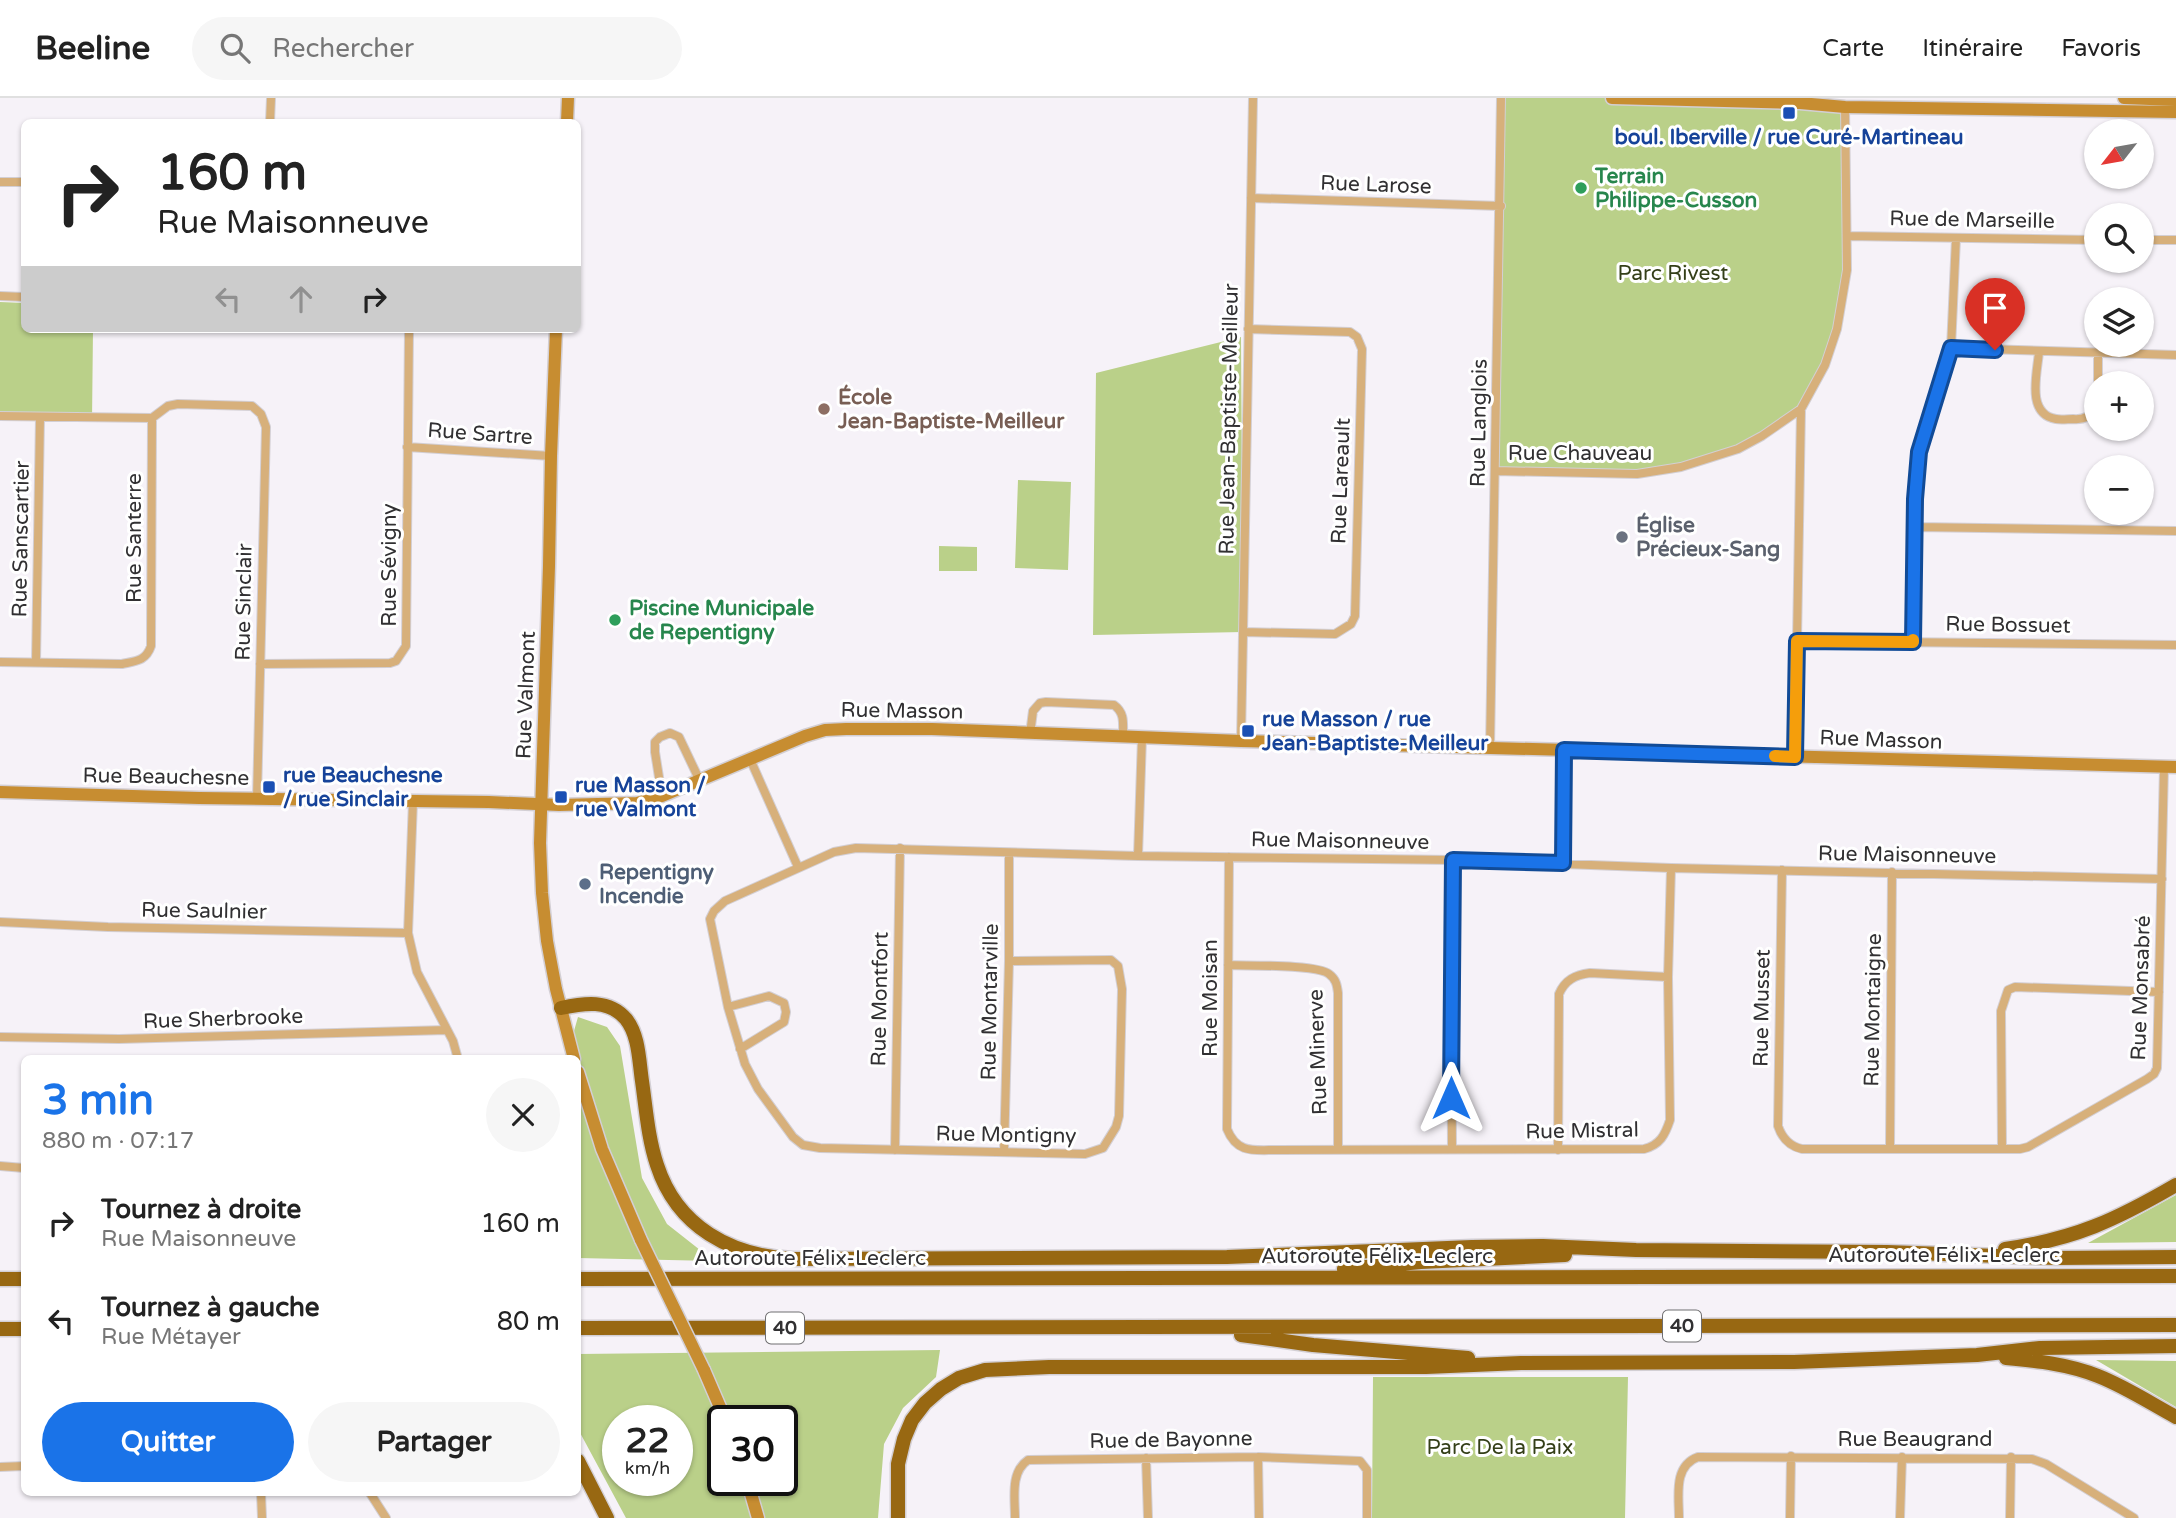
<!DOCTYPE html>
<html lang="fr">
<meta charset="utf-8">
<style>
:root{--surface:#fff;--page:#f6f6f6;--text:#222;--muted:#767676;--line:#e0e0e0;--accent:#1a73e8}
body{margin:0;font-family:"Varela Round",sans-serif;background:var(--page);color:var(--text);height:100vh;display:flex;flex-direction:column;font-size:26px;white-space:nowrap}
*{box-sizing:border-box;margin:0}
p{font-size:23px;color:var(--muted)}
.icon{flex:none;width:38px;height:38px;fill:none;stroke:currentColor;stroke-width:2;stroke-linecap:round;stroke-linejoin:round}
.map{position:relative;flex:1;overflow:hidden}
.details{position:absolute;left:21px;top:957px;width:560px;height:441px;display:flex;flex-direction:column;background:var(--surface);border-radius:10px;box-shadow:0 2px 5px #0004}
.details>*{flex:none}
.hud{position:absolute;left:21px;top:21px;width:560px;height:214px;border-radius:10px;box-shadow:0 2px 5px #0004;background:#fff;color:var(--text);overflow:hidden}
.needle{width:46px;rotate:239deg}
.buttons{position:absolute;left:2084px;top:21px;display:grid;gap:14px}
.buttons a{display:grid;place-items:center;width:70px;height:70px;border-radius:50%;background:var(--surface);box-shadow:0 2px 5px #0004;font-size:35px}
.speed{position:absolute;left:602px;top:1307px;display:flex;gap:14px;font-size:35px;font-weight:700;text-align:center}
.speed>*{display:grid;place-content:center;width:91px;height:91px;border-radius:50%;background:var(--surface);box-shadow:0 2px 5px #0004;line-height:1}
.speed small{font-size:18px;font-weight:400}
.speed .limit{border:4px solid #111;border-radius:10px;background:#fff;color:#111}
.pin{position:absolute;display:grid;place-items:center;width:60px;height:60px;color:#fff;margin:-72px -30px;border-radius:50% 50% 50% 0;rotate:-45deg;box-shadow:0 0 7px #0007}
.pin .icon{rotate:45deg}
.me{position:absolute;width:77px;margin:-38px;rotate:0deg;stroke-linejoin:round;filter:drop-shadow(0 0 5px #0008)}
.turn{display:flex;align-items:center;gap:24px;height:147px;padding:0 21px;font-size:32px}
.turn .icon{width:91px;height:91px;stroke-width:2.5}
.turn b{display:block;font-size:49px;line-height:60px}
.lanes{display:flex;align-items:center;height:66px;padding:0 21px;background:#0003;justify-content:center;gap:35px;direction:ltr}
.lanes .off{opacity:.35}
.round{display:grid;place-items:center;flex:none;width:74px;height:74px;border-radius:37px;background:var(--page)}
.overview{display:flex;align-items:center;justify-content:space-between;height:119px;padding:0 21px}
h1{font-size:42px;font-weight:700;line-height:52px;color:var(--accent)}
.button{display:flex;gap:14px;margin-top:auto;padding:14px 21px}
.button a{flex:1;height:80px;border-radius:42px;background:var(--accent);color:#fff;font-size:28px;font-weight:700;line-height:80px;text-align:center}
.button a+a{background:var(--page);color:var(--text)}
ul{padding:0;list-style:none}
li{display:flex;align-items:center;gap:21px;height:98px;padding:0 21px}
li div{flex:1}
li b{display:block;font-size:26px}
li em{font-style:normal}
header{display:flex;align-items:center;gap:42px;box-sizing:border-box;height:98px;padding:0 35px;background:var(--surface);border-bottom:2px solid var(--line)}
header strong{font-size:33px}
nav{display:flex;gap:38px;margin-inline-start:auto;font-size:24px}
.search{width:490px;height:63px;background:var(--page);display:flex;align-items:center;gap:18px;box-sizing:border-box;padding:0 24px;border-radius:38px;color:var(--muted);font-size:26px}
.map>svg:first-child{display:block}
</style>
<header>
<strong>Beeline</strong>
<div class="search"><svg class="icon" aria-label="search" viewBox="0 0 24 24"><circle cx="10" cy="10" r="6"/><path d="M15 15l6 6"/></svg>Rechercher</div>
<nav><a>Carte</a><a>Itinéraire</a><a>Favoris</a></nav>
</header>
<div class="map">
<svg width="2176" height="1420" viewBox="0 0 2176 1420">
<rect width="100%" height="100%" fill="#f6f2f8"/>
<path fill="#bad089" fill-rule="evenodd" d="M1502 0H1612L1845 9 1847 172 1838 231 1810 297 1787 321 1740 349 1639 376 1495 373Z
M0 204 24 205V231H93L92 323 0 322Z
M1241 239 1243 534 1093 537 1096 275Z
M1018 382 1071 384 1068 472 1015 470Z
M939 448 977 449V473H939Z
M578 919 607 929 620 948 642 1080 667 1126 714 1163 578 1160V961H566Z
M2176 1097V1144L2088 1145Z
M940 1252 936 1279 903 1310 884 1346 878 1420H626L578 1331V1256ZM618 1323H677V1382H618ZM723 1323H782V1382H723Z
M2096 1262 2176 1263V1309Z
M1373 1279H1628L1625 1420H1372Z"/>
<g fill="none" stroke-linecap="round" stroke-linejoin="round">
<g stroke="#d3cfd4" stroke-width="10">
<path id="street" d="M270 24 271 0
M0 84H24
M1251 100 1501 108
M1847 138 2096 142
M2142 142H2176
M0 198 24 199
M1951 250 2176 257
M2039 254C2037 276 2026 316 2056 321 2061 322 2068 321 2073 321 2083 322 2091 318 2096 310
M2098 285V255
M0 318 152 320 168 308 178 306 252 308 261 316 266 329 257 700
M407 349 551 358
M1495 373 1637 376 1681 369 1738 351 1762 338 1801 311 1825 267 1837 231 1847 172 1845 9
M1916 429 2176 433
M1243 534 1335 536 1351 526 1355 518 1362 251 1357 239 1350 234 1248 231
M1797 543 2176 547
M1913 544 1915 401 1919 354 1951 250 1956 140
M0 564 122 566C136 563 146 563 151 548L152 320
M36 564 40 319
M260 566 390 565 396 563 406 548 409 231
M1030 636 1033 613 1040 605 1046 604 1114 607C1125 615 1123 625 1123 638
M1241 643 1253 0
M1490 650 1501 0
M1795 659 1801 311
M750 661 798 769
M662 698 655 654V644L660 639 670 635 679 639 699 681
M413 703 408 835 417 874 453 943 458 961
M1138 758 1142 640
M1229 759 1227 1031C1237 1056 1254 1052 1277 1052L1644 1051C1660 1047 1665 1037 1670 1022L1668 879 1671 770
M1563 765 1564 652
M1782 772 1778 1028C1782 1040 1789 1048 1802 1051H2020L2028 1049 2147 981 2154 976 2157 970 2164 669
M0 824 108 829 408 835
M1009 863 1111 862 1118 868 1122 891 1119 1018 1116 1029 1103 1050 1085 1056 820 1050 803 1047 793 1039 758 991 745 966 728 909 710 821 714 813 725 803 834 754 856 750 1138 758 1453 762 1671 770 2162 781
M1228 867C1247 868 1317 866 1329 876 1336 881 1337 887 1338 895V1052
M728 909 769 898 784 905 786 914 784 924 740 951
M0 939 119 941 447 932
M1890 1050 1892 774
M1452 1051 1451 897 1453 762
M2002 1051 2001 913 2008 892 2015 889 2159 894
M895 1052 900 750
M1558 1052 1559 896C1565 882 1575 877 1590 875L1668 879
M1004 1054 1009 863V755
M0 1068 24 1070
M1258 1359 1259 1420
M1146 1360 1148 1420
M0 1369 24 1368
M261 1395 262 1420
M370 1395 386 1420
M1015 1420C1015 1400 1010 1374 1028 1362L1258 1359 1360 1363 1367 1372V1420
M1679 1420C1679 1398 1673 1368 1698 1359L2032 1361 2046 1366 2134 1420
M1790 1420 1791 1358
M1900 1420 1902 1359
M2010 1420 2011 1359"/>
</g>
<g stroke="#d3cfd4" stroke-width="15">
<path id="secondary" d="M1612 0 1800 5 1845 9 2176 14
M2124 0 2176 2
M567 24 568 0
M556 231 551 358 549 468 540 745 542 795 547 843 556 891 574 961
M0 694 199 700 489 704 559 707 637 705 662 698 805 638 825 632 846 631H932L1241 643 2176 669
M578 974 602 1051 641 1142
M704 1272 726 1323
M747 1382 758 1420"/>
</g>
<g stroke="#d3cfd4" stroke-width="17">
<path id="highway" d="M561 910C584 905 609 901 626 921 639 937 639 963 642 983 646 1011 648 1040 657 1067 677 1129 731 1158 793 1161L1227 1159 1472 1149 1543 1148 1636 1152 1887 1154 2056 1160 2176 1159
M2005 1151C2075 1141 2116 1122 2176 1087
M1344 1171 1421 1164 1565 1157
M0 1181H24
M578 1181 2176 1178
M578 1230 2176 1227
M0 1231H24
M1241 1237 1313 1247 1468 1260
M2006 1260C2037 1263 2068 1266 2098 1278 2126 1289 2150 1305 2176 1319
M578 1363 607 1420
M898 1420V1366L904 1341 912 1322 925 1305 941 1291 959 1280 985 1272 1049 1269H1426L1521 1265 1794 1264 1977 1257 2040 1250 2176 1248"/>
</g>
<use href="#street" stroke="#d7b07b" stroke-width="8"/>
<use href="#secondary" stroke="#c78d31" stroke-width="12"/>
<use href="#highway" stroke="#986812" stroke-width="14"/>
<g stroke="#d3cfd4" stroke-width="15" stroke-linecap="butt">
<path id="secondary-bridge" d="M641 1142 704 1272"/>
</g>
<use href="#secondary-bridge" stroke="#c78d31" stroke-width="12"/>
</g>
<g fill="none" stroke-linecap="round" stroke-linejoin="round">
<g stroke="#114b97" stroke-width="18">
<path id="route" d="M1451 1000 1453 762 1563 765 1564 652 1795 659 1797 543 1913 544 1915 401 1919 354 1951 250 1995 252"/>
</g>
<use href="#route" stroke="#1a73e8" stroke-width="12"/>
<path stroke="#f59e0b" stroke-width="12" d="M1775 658 1795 659 1797 543 1913 544V542"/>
</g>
<g fill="#1a4fb4" stroke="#fff" stroke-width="2.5">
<rect x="1782" y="8" width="14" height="14" rx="3.5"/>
<rect x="1241" y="626" width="14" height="14" rx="3.5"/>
<rect x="262" y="682" width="14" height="14" rx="3.5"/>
<rect x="554" y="692" width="14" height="14" rx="3.5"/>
</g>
<g fill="#2e9e5b" stroke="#fff" stroke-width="2.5">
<circle cx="1581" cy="90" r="7"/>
<circle cx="615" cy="522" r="7"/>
</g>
<circle fill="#8d6e63" stroke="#fff" stroke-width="2.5" cx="824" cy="311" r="7"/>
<circle fill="#6b7280" stroke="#fff" stroke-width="2.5" cx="1622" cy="439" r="7"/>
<circle fill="#5c6f8a" stroke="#fff" stroke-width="2.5" cx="585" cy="786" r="7"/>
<g text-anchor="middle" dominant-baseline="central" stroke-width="6" stroke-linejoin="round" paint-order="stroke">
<g fill="#fff" stroke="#6f6e70" stroke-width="2">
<rect x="1663" y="1212.5" width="38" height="31" rx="5"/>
<rect x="766" y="1214.5" width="38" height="31" rx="5"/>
</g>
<g font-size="19" font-weight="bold" fill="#313032">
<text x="1682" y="1228">40</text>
<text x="785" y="1230">40</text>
</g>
<g font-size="21" font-weight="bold" fill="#164399" stroke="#fff" text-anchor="start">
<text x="1789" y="39" text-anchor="middle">boul. Iberville / rue Curé-Martineau</text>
<text x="1262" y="621">rue Masson / rue<tspan x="1262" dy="24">Jean-Baptiste-Meilleur</tspan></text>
<text x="283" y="677">rue Beauchesne<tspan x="283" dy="24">/ rue Sinclair</tspan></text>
<text x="575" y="687">rue Masson /<tspan x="575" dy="24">rue Valmont</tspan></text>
</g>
<g font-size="21" font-weight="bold" fill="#27864d" stroke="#fff" text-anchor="start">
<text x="1595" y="78">Terrain<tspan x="1595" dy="24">Philippe-Cusson</tspan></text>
<text x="629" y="510">Piscine Municipale<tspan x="629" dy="24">de Repentigny</tspan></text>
</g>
<g font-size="21" fill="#313032" stroke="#fff">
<text transform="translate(1376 87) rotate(2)">Rue Larose</text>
<text transform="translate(1972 122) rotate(1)">Rue de Marseille</text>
<text transform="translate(1229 321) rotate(-89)">Rue Jean-Baptiste-Meilleur</text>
<text transform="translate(1479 325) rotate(-89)">Rue Langlois</text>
<text transform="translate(480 336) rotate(4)">Rue Sartre</text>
<text x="1580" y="355">Rue Chauveau</text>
<text transform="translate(1341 383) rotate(-88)">Rue Lareault</text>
<text transform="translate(134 440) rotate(-90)">Rue Santerre</text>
<text transform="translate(21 441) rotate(-89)">Rue Sanscartier</text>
<text transform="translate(389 467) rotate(-90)">Rue Sévigny</text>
<text transform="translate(244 504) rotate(-89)">Rue Sinclair</text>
<text transform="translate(2008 527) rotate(1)">Rue Bossuet</text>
<text transform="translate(526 597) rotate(-88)">Rue Valmont</text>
<text transform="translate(902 613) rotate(1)">Rue Masson</text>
<text transform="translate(1881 642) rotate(2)">Rue Masson</text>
<text transform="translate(166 679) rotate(1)">Rue Beauchesne</text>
<text transform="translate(1340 743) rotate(1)">Rue Maisonneuve</text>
<text transform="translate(1907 757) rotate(1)">Rue Maisonneuve</text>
<text transform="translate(204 813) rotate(1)">Rue Saulnier</text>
<text transform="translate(2141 890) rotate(-88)">Rue Monsabré</text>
<text transform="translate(1210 900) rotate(-90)">Rue Moisan</text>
<text transform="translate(880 901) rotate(-89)">Rue Montfort</text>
<text transform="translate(990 904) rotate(-89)">Rue Montarville</text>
<text transform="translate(1762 910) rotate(-89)">Rue Musset</text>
<text transform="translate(1873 912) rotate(-89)">Rue Montaigne</text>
<text transform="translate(223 921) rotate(-2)">Rue Sherbrooke</text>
<text transform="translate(1318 954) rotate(-92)">Rue Minerve</text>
<text transform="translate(1582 1033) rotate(-1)">Rue Mistral</text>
<text transform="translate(1006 1037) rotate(1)">Rue Montigny</text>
<text x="1944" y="1157">Autoroute Félix-Leclerc</text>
<text x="1377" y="1158">Autoroute Félix-Leclerc</text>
<text x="810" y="1160">Autoroute Félix-Leclerc</text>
<text x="1915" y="1341">Rue Beaugrand</text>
<text transform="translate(1171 1342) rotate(-1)">Rue de Bayonne</text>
</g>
<g font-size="21" fill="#343f18" stroke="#fff">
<text x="1673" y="175">Parc Rivest</text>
<text x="1500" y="1349">Parc De la Paix</text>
</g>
<g font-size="21" font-weight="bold" fill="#785e54" stroke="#fff" text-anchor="start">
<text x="838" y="299">École<tspan x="838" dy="24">Jean-Baptiste-Meilleur</tspan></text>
</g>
<g font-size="21" font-weight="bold" fill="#5b616d" stroke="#fff" text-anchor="start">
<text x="1636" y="427">Église<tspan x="1636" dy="24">Précieux-Sang</tspan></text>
</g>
<g font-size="21" font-weight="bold" fill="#4e5e75" stroke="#fff" text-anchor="start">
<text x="599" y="774">Repentigny<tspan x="599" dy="24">Incendie</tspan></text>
</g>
</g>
</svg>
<div class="buttons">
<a><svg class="needle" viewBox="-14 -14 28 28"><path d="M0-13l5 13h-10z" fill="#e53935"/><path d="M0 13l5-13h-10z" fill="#767676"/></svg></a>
<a><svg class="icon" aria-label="search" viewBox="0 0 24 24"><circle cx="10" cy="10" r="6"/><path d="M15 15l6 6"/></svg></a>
<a><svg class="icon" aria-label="layers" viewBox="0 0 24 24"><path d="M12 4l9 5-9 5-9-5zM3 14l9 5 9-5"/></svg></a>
<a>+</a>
<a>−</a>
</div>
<div class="speed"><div>22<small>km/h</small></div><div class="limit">30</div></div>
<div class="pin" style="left:1995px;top:252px;background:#d93025"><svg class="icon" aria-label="arrive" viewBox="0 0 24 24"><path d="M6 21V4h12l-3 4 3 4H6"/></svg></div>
<svg class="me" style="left:1451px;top:1000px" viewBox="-20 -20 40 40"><path d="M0-17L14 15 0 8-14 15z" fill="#1a73e8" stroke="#fff" stroke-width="4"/></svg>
<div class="hud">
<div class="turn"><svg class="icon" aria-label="right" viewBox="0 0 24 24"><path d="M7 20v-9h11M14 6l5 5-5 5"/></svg><div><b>160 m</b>Rue Maisonneuve</div></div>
<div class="lanes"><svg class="icon off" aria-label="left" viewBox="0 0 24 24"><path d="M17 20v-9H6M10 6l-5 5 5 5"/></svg><svg class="icon off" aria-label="ahead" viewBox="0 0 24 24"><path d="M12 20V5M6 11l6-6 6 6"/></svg><svg class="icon" aria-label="right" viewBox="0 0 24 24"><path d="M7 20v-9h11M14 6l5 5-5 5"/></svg></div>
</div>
<section class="details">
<div class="overview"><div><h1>3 min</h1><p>880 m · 07:17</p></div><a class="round"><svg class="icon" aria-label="close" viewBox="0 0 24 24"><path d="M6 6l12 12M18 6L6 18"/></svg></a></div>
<ul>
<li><svg class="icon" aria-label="right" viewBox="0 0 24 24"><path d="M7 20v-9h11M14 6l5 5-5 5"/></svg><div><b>Tournez à droite</b><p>Rue Maisonneuve</p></div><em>160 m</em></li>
<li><svg class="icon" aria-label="left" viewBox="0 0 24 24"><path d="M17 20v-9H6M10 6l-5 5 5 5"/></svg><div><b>Tournez à gauche</b><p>Rue Métayer</p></div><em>80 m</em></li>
</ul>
<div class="button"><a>Quitter</a><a>Partager</a></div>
</section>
</div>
